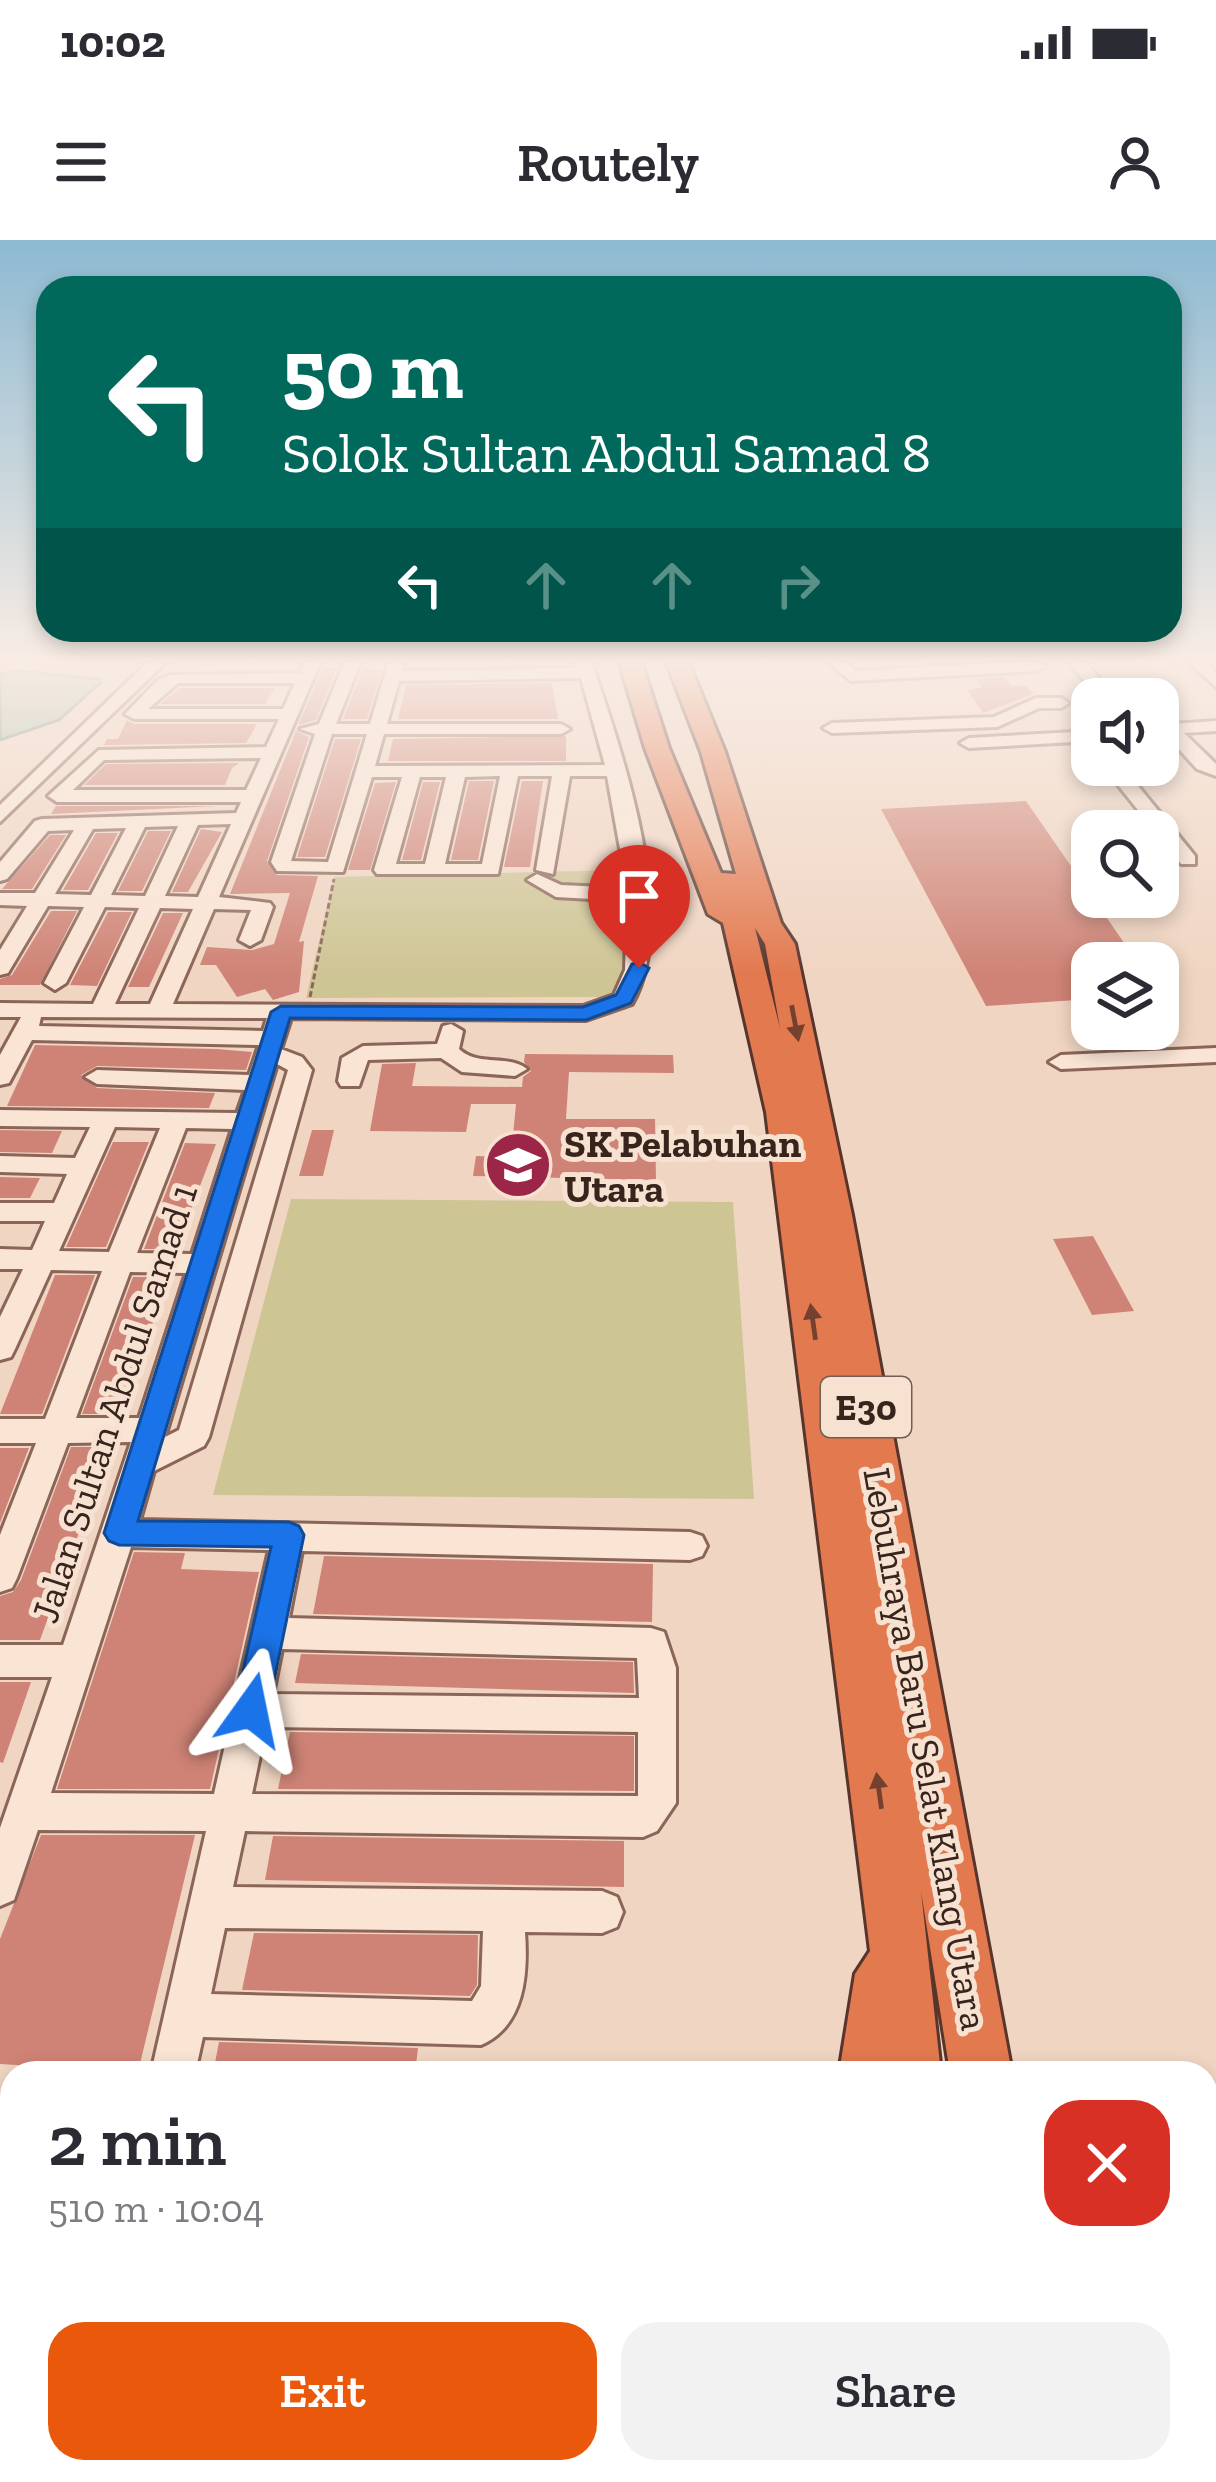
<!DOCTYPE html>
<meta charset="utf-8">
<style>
:root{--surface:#fff;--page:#f2f2f3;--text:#2b2b33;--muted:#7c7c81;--accent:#ea580c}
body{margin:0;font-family:"Zilla Slab",serif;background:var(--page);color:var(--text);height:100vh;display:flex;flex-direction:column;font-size:45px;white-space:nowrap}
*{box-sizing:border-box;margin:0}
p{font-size:39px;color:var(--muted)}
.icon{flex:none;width:66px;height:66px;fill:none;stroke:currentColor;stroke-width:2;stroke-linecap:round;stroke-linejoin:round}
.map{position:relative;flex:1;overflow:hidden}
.side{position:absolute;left:0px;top:1821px;width:1218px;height:423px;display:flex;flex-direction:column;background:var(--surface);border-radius:36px 36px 0 0;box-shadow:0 6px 18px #0003}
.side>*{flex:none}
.banner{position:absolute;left:36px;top:36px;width:1146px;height:366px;border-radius:36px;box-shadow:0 6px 18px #0003;background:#00695c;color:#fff;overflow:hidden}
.controls{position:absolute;left:1071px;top:438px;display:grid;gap:24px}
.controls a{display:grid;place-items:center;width:108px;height:108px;border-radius:24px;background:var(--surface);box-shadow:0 6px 18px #0003;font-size:60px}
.pin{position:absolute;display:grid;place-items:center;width:102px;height:102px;color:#fff;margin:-123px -51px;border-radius:50% 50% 50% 0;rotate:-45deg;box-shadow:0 0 12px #0007}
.pin .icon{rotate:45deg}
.me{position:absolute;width:132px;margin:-66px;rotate:12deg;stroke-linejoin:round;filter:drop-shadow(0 0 9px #0008)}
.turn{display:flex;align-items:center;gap:42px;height:252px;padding:0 48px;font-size:54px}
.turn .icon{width:156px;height:156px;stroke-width:2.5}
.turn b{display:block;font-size:84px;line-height:102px}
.lanes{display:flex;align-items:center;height:114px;padding:0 48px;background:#0003;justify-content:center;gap:60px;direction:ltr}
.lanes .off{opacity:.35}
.round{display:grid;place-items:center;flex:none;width:126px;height:126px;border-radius:36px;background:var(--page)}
.overview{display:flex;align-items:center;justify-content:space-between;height:204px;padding:0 48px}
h1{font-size:72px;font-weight:600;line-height:90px}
.action{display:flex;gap:24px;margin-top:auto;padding:24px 48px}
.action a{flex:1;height:138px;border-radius:36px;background:var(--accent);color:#fff;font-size:48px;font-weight:600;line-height:138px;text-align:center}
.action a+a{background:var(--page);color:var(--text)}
.status{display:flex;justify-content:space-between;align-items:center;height:84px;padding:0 60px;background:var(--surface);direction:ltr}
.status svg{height:33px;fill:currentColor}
header{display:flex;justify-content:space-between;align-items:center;height:156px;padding:0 48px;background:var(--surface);font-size:54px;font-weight:600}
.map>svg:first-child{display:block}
</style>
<div class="status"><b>10:02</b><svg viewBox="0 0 49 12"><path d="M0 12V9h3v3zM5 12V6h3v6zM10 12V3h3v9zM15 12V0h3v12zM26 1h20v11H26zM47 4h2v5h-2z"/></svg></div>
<header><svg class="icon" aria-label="menu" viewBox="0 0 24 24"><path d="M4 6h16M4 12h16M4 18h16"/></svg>Routely<svg class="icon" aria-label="person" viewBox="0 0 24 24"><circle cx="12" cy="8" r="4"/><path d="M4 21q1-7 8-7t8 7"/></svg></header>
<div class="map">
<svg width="1216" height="2242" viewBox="0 0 1216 2242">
<rect width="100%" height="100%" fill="#f0d5c2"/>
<path fill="#cec595" d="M623 630 631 733 623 748 603 757 306 758 334 637Z
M291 959 733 962 754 1259 213 1255Z"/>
<path fill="#a4c2b1" stroke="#6b907d" stroke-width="3" d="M18 431 99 439 100 443 59 480 0 500V434Z"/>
<path fill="#cf8376" d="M323 428H337L316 480 298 485Z
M363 429H382L367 479H343Z
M1004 437 1011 446H1027L1033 454 983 473 967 450 982 447 976 439Z
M552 443 558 479H398L406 445Z
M180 448H275L265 464H160Z
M127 480 134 484H257L246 503 104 505 107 499H118Z
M296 491 309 497 267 621 277 635 318 636 299 702 304 701 299 752 273 760 265 749 237 757 216 725H200L207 707 252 710 274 704 290 653 230 654Z
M566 496V521H388L393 499Z
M335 499H361L325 617H297Z
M239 523 232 528 225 545H84L106 524Z
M469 541H494L478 620H451Z
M522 541H543L530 627H504Z
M396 542 370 630H348L375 543Z
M423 542H440L421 620H402Z
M1026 561 1138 723H1092V759L986 766 881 569Z
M56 566H218L51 574Z
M201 589 222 592 188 652H172Z
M148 591H171L142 651H118Z
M96 593H118L88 650H63Z
M50 595H66L32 649H2Z
M51 671H77L40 745H0V739L12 735Z
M108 672H132L97 746 70 745Z
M163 673H183L149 747H128Z
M35 805 217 809 252 812 246 830 97 826 81 835 97 848 215 853 209 868 7 866Z
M525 814 673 815 674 833 569 832 566 879H655L656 940 473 936 476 916 511 917 516 864H471L466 892 370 891 382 824 416 823 412 846 522 847 523 837 531 831 524 822Z
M0 890 62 891 52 913 0 912Z
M312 890H334L323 936H299Z
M113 902H149L106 1007H66Z
M185 903 216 904 176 1009H144Z
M0 937 40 938 30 958H0Z
M1093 996 1134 1071 1092 1075 1053 999Z
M95 1035 42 1174H0L55 1035Z
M133 1037H169L121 1174H82Z
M71 1207H110L40 1400H0V1356L13 1352 21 1340Z
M0 1208H29L0 1283Z
M134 1312 185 1313 181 1329 259 1332 210 1549H57Z
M324 1316 653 1324 652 1382 313 1374Z
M301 1414 633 1422 634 1453 295 1443Z
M0 1442H31L3 1523 0 1522Z
M290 1492 634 1496V1551L278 1549Z
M41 1595H195L138 1832 0 1824V1699Z
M273 1596 624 1601V1647L265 1640Z
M254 1693 478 1695 477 1745 470 1756 242 1750Z
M219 1802 418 1808 415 1833H213Z"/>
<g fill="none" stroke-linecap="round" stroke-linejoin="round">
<g stroke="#8a6558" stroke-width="6">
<path id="minor" d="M149 421H167L0 582V565Z
M305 421H321L219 657 270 663 273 667 261 700 250 706 239 700 251 670 214 669 173 764 583 766 614 755 625 730 627 661 556 657 527 640 537 634 561 645 627 648 607 536H570L553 634 536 630 552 536H518L498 634H377L374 630 402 537H372L343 632 277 631 271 622 315 494 300 489 319 484 345 421H361L336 484H370L389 421H405L402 431 577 428 575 421H591C621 509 681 679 632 764L586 780 291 778 281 809 302 817 312 830 209 1197 204 1206 154 1231 140 1280 690 1292 702 1296 707 1306 702 1316 690 1320 302 1311 289 1378 651 1388 664 1392 676 1428V1563L657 1591 643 1597 245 1591 233 1647 602 1651 617 1657 623 1672 617 1687 602 1693 525 1692C528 1733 525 1786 481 1805L203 1797 195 1833H151L206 1591 38 1590 14 1660 0 1666V1588L52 1437H0V1405H63L131 1202 68 1203 17 1338 12 1348 0 1352V1295L36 1203H0V1179H45L102 1031 51 1030 15 1109 11 1117 0 1120V1077L23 1029H0V1009L32 1010 45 981H0V963H54L67 934 0 932V916L75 918 90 887 0 886V870L237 873 245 850 97 844 85 837 97 830 249 835 259 805 32 800 9 843 0 845V815L21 777H0V763L93 764 139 668 105 667 66 743 55 750 44 743 84 667 48 666 8 733 0 735V710L27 666 0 665V653H35L74 590 48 591 7 639 0 641V622L35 581 42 579 236 573 241 562H57L48 556 99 510 266 507 279 479H134L125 474 159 439 171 435 300 433ZM581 438 605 525 375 526 384 494H561L570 489 561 484H387L399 441ZM178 443H295L283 469H148ZM332 494H367L328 622 291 621ZM261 518 246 550H73L104 520ZM500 536 482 624H445L465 537ZM420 537H446L425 624H396ZM231 584 198 657 165 656 198 585ZM178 586 145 656 111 655 145 587ZM126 588 91 655 55 654 93 589ZM160 668 193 669 150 764H115ZM41 777 267 778 263 791 39 786ZM277 824 288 830 179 1190 165 1197ZM115 887 160 888 109 1012 59 1011ZM186 888 232 889 192 1014 137 1013ZM130 1032 186 1033 139 1178H76ZM131 1307 269 1310 214 1554 51 1553ZM282 1409 637 1418 639 1458 273 1454ZM266 1487 638 1492V1556L252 1554ZM225 1688 483 1691 481 1746 472 1761 211 1754Z
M826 421H844L855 431 1031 421 1045 426 1037 431 851 441Z
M1068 421H1085L1116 459H1099Z
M1187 421H1205L1216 433V447Z
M1036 458H1061L1069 463 1061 468H1039L997 487 832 493 823 488 832 483 994 477Z
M1216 481V491L1184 493 1216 524V536L1197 529 1166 495H1158V485Z
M1092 491V501L969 508 960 503 969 498Z
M1102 525H1121L1195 616V624H1181Z
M451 784 463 791 459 809C478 827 508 814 527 829L515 836 462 832 441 818 368 820 359 846H341L338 841 342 818 363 806 437 804 443 786Z
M1216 808V822L1061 829 1049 822 1061 815Z
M0 1877H12V1923H0Z"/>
</g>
<g stroke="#57352d" stroke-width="6">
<path id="highway" d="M619 421H641L669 508 721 633 736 634 701 512 666 421H688L725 512 781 683 795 704 852 975 1012 1833H950L921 1651 941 1833H839L855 1734 870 1711 766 872 723 683 708 674 645 508ZM755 688 765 704 780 788Z
M464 2232H561L556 2242H460Z
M916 2232H990L991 2242H917Z
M1013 2232H1087L1089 2242H1015Z"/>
</g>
<path stroke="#8a6558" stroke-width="3" stroke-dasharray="6 3" stroke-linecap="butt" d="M310 757 334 639"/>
<use href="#minor" fill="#fae5d5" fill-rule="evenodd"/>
<use href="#highway" fill="#e2794f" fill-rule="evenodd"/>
</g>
<defs><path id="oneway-solid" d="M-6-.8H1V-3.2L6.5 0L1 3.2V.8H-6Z" transform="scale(3)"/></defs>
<g fill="#74412e">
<use href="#oneway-solid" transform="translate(795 783) rotate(79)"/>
<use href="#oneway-solid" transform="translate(813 1082) rotate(-98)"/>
<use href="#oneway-solid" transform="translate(879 1551) rotate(-98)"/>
</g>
<linearGradient id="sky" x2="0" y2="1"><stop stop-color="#8dbad2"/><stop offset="0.57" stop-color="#f8ece4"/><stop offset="1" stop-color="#f8ece4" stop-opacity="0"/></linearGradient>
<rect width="1216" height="735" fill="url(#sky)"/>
<path fill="#1a73e8" stroke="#114b97" stroke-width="3" d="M639 722 649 728 631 763 586 780 290 778 138 1281 289 1282 299 1286 304 1295 268 1470 263 1481 251 1485 239 1481 234 1470 271 1307 119 1305 109 1301 104 1293 271 772 281 766 583 767 616 755 632 724Z"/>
<defs>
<g id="school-disc" transform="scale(3.45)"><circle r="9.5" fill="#9b2647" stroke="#f7e2d1"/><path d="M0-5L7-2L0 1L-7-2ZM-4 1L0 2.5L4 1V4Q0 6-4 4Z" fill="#fff"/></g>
</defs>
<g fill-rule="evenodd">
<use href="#school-disc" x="518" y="925"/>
</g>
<g text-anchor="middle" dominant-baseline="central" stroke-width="10" stroke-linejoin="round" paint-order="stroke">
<rect fill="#f7e2d1" stroke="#725c53" stroke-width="3" x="821" y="1137" width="90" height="60" rx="9"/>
<g font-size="36" font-weight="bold" fill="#39231d">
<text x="866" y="1167">E30</text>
</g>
<g font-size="39" font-weight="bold" fill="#39231d" stroke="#f7e2d1" text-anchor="start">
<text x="564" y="903">SK Pelabuhan<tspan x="564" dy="45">Utara</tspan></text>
</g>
<g font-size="39" fill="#39231d" stroke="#f7e2d1">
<text transform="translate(114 1163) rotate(-72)">Jalan Sultan Abdul Samad 1</text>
<text transform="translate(926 1509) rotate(80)">Lebuhraya Baru Selat Klang Utara</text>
</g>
</g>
</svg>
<div class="controls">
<a><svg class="icon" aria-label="sound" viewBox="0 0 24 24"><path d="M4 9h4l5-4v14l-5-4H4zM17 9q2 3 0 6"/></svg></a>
<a><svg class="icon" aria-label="search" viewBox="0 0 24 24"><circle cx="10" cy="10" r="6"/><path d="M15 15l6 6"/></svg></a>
<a><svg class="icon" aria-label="layers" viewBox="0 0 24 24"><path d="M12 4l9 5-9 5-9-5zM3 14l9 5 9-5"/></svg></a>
</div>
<div class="pin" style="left:639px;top:728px;background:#d93025"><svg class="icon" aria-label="arrive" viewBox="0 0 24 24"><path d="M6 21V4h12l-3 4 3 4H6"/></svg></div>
<svg class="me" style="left:251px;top:1470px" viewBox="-20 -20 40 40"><path d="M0-17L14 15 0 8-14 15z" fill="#1a73e8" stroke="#fff" stroke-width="4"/></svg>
<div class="banner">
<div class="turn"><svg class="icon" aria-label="left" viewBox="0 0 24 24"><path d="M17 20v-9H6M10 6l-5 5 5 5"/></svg><div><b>50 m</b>Solok Sultan Abdul Samad 8</div></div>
<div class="lanes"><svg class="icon" aria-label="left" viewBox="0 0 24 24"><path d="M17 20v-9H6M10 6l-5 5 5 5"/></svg><svg class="icon off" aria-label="ahead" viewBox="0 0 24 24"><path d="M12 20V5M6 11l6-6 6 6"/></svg><svg class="icon off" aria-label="ahead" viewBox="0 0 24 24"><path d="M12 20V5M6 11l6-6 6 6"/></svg><svg class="icon off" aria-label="right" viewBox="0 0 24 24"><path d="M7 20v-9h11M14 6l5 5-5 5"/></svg></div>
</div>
<section class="side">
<div class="overview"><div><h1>2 min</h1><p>510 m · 10:04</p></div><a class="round" style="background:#d93025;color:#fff"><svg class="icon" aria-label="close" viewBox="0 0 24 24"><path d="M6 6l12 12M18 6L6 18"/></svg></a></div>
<div class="action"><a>Exit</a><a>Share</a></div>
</section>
</div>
